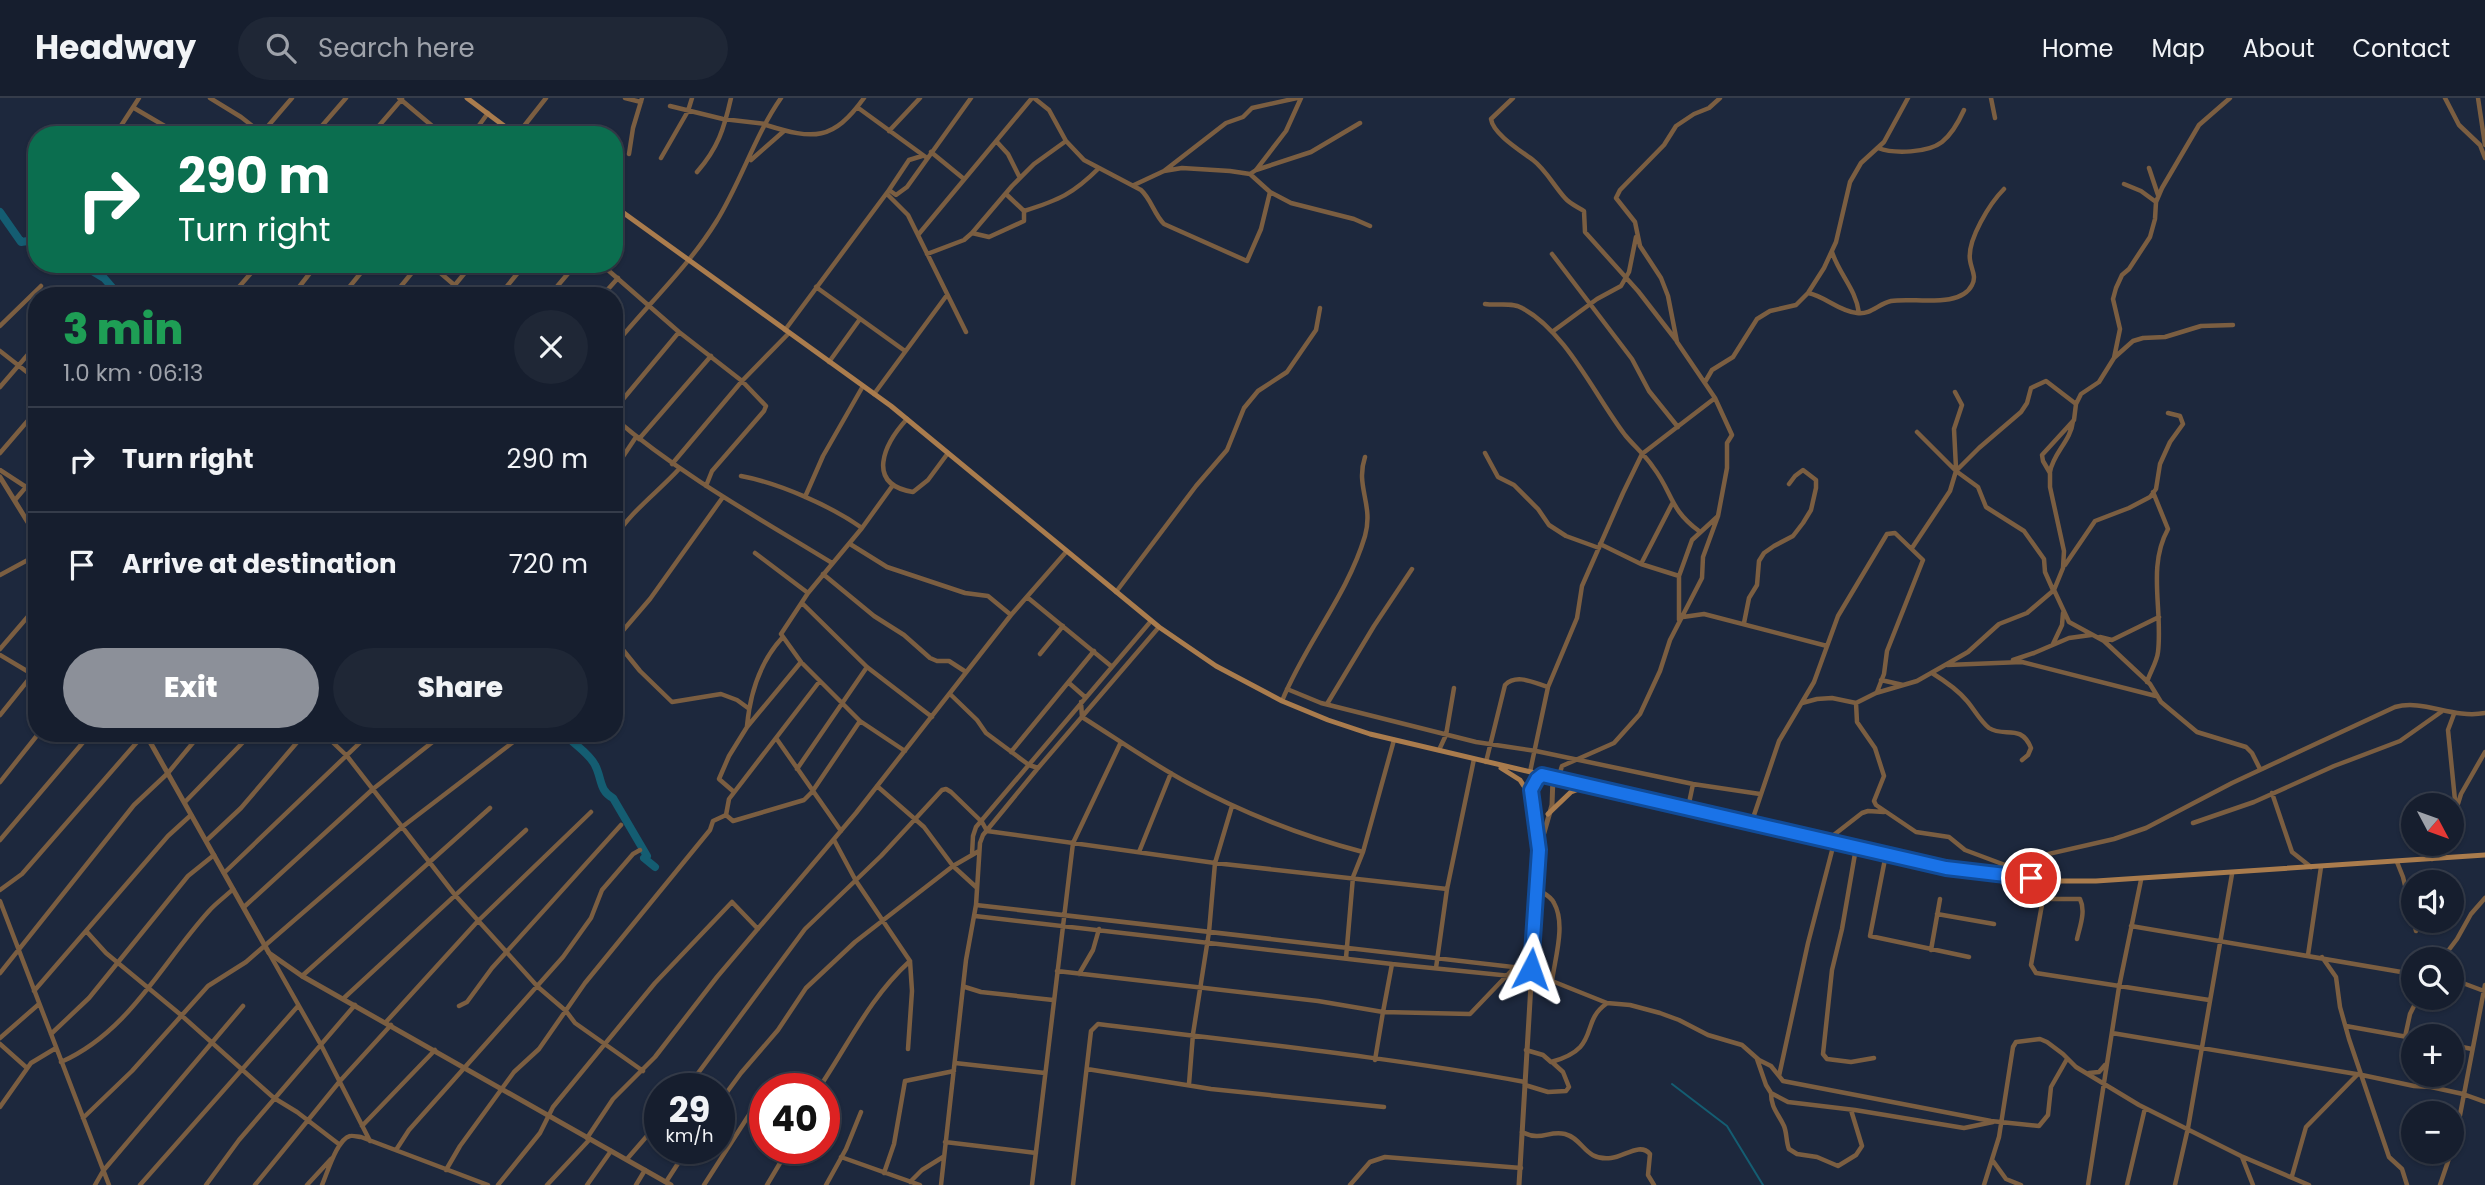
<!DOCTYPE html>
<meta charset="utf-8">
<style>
:root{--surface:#161e2e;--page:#1f2736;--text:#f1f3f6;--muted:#9ea2aa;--line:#353c4a;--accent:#8c9099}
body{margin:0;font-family:Poppins,sans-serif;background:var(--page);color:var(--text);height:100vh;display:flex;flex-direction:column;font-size:26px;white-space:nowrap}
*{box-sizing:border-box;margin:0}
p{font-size:23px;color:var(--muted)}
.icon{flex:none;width:38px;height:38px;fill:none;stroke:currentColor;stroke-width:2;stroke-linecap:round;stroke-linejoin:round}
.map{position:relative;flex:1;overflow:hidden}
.side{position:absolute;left:28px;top:189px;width:595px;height:455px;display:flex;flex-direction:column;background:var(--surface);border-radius:28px;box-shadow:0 2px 5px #0004,0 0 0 2px var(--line)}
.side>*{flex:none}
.top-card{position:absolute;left:28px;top:28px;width:595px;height:147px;border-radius:28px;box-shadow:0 2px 5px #0004,0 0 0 2px var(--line);background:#0b6e4f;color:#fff;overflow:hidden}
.needle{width:46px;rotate:131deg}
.buttons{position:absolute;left:2401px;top:695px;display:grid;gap:14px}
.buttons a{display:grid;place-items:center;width:63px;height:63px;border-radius:50%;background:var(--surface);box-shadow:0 2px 5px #0004,0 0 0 2px var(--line);font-size:35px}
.speed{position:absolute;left:644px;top:975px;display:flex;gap:14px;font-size:35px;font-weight:700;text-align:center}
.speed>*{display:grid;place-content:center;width:91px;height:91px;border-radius:50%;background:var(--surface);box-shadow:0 2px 5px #0004,0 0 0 2px var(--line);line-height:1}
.speed small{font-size:18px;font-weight:400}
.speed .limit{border:10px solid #d22;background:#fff;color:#111}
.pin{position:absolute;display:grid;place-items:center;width:60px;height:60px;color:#fff;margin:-30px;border:4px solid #fff;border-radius:50%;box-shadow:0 2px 7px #0007}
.me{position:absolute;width:77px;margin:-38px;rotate:4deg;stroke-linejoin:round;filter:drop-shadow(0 0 5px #0008)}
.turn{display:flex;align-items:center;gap:24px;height:147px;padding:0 35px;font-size:32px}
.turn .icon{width:91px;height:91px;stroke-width:2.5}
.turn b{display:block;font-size:49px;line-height:60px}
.round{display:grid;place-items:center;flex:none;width:74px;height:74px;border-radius:37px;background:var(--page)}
.overview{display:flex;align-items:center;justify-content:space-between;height:119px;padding:0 35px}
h1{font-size:42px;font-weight:800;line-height:52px;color:#1e9e55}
.cta{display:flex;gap:14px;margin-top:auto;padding:14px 35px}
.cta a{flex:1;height:80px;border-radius:42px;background:var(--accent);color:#fff;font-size:28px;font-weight:800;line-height:80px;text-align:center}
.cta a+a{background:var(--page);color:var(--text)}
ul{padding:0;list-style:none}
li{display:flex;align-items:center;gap:21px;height:105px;padding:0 35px;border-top:2px solid var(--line)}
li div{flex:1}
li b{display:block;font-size:26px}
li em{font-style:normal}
header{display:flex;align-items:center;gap:42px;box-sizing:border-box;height:98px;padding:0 35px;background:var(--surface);border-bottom:2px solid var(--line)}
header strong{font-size:33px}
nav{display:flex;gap:38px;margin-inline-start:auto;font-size:24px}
.search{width:490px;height:63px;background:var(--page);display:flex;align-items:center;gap:18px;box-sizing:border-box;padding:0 24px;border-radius:38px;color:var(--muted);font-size:26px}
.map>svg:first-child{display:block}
</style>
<header>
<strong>Headway</strong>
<div class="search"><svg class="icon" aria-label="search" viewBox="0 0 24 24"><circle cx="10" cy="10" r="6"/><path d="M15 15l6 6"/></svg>Search here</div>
<nav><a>Home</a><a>Map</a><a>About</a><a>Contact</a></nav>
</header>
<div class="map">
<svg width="2485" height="1087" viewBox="0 0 2485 1087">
<rect width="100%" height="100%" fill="#1d283d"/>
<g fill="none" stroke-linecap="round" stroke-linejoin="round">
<path stroke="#145d72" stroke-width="2" d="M1672 986 1727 1028 1763 1087"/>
<path stroke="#145d72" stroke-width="8" d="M0 114 21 144 28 143 37 145
M81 166 104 180 117 195 124 192 134 198
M564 635C573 646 589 655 595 667 602 680 599 693 613 700L647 758 644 760 655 769"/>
<path stroke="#7b5e41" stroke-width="4.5" d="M210 0 241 19 264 37
M399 0 443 37
M625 0 641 4
M1034 0 1049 12 1066 43 1084 62 1141 92C1151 101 1154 116 1164 126L1247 163 1261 131 1270 94
M1513 0 1491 21C1493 36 1521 53 1533 62 1546 72 1554 88 1565 100 1570 106 1578 109 1584 113L1585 134 1638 193 1676 242
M1991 0 1995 20
M2445 0 2459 27 2480 47 2485 60
M2478 0 2485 47
M670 8 723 21 766 26
M857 9 927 60
M134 10 180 37
M766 27C814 42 833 43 864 0
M889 33 920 0
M204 34 207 37
M262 35 292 0
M115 37 139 0
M314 37 346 0
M371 37 402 1
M423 37 431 27
M472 37 488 15
M517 37 546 0
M997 44 1008 56 1020 80
M1878 50C1894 56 1928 55 1942 44 1952 36 1959 23 1964 12
M931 54 964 81
M629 56 633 30 642 0
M661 60 688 13 692 0
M751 62 784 33
M2149 70 2158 97
M1256 72 1311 54 1360 25
M1164 73 1226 25 1243 19 1252 10 1297 0
M697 74C718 50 724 31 731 0
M1250 76 1256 72 1286 33 1301 0
M2124 86 2141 93 2156 104
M1134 87 1164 73 1182 70 1230 73 1250 76 1270 94 1291 105 1354 121 1370 128
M889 92 909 62 922 58
M887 96 908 117 966 234
M1024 113C1059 102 1073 96 1099 70
M614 121 621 113
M972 135 989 139 1024 123V113L1006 96
M918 137 1032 0
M1832 154C1839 176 1856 191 1859 215
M927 156 964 142 972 135 1012 88 1034 66 1066 43
M1552 156 1632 261 1649 293 1678 329
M430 166 467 198
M601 166 679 234 742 283 766 308 764 313 712 373 706 388
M816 189 905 253
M1808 195C1825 198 1838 213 1857 215 1871 217 1878 206 1891 203 1913 199 1960 211 1972 187 1977 178 1971 171 1970 162 1967 142 1990 105 2004 91
M231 198 259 166
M292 198 317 166
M342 198 368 166
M393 198 419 166
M446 198 472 166
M499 198 525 166
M549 198 576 166
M602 198 618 180
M1485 206C1497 208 1512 204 1522 210 1566 233 1595 298 1625 337 1634 348 1645 357 1653 369 1673 395 1669 411 1699 433
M0 228 41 188
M785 232 889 92 896 97 907 89 971 0
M1552 234 1597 201 1621 188 1629 174 1636 139
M614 248C648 206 688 169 716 124 741 84 755 37 781 0
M0 253 37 282
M2115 259 2133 243 2143 240 2165 239 2201 228 2233 227
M829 264 860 221
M1705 284 1712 272 1733 259 1757 221 1770 213 1796 207 1808 195 1824 170 1836 144 1850 84 1861 65 1884 44 1908 0
M0 289 37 246
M1955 294 1962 307 1954 331 1956 370
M874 296 947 197
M2076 306 2081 296 2099 284 2114 260 2120 231 2113 201 2116 190 2122 177 2129 171 2150 139 2155 121 2156 104 2162 90 2199 27 2230 0
M614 312 679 234
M614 320C681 377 757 419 832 465
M907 321C884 346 865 386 913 394L928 382 948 355
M1917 334 1956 373 1978 389 1986 409 2024 433 2044 461 2045 474 2053 492
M639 341 711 258
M0 355 37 312
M1485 355 1498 379 1514 387 1538 411 1549 427 1566 438 1599 450
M672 366 742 283 789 235
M0 372 26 389
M614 372 636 339
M2050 374C2053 355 2071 343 2073 323
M741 378C779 385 831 408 862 430
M893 387 862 430 808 495 781 536 801 564 860 623 905 653
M805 399 823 358 863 288
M15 402 37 376
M614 441C630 414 658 394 679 371
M850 446 887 469 965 495 988 498 1011 517
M1600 446 1641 466 1679 478
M1912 450 1950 393 1956 373 1979 350 2021 314 2027 305 2031 290 2046 283 2076 306 2074 322 2042 357 2043 363 2050 375V389L2064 453 2063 470 2054 492
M755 455 808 495
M1641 466 1672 406
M2065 467 2095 423 2129 410 2150 399 2156 391 2160 366 2170 344 2183 326 2180 318 2168 315
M823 476 874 518 904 537 930 560 937 563H949L966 574
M0 477 37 457
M1116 494 1196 388 1227 352 1244 310 1258 293 1287 274 1316 232 1320 210
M1027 499 1111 568
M802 505 867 569 932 619
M1683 519 1704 516 1827 548
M1679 522V478L1692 442 1717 419
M1744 525 1749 500 1757 487 1759 463 1764 455 1774 448 1793 438 1803 425 1811 412 1816 390V382L1803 372 1795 378 1789 386
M2100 539 2112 542 2159 519
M615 542 640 573 672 604 721 596 737 602 748 610
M614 543 650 501 723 399
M2053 546 2062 527 2063 515
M0 551 37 508
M1040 556 1063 528
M0 557 32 576
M2013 562 2034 555 2069 540 2091 537
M1947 567 2022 564 2156 598
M1932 575C1945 583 1957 591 1967 603 1974 611 1980 623 1989 630 2004 640 2021 625 2031 650L2028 657 2022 662
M1881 582 1903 587
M2147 584C2150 574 2157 564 2158 554 2163 512 2147 469 2168 431L2153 394
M1069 585 1085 599
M1287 591 1321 605 1476 644 1536 653 1693 686 1760 696
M950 596 977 622 986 635 1029 667 1038 670
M1282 603C1305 546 1347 498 1365 438 1374 406 1355 389 1365 359
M1081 604 1082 619C1117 641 1151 665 1188 685 1243 715 1302 738 1363 754
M1802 605 1817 601 1832 600 1856 605 1876 595 1917 583 1968 554 1999 526 2027 515 2054 492 2069 524 2104 543 2150 586 2161 604 2197 634 2246 649 2252 655 2260 671
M1856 605 1857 624 1875 650 1884 678 1874 703 1876 707 1916 734 1949 739 1965 752 2005 767
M1327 606 1374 528 1412 471
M2454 616 2448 632 2456 712
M0 617 37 571
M747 628C750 596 760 564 782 540
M323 635 347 658 455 797 538 889 566 913 575 925 643 973
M776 640 841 733
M1439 652 1446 637 1454 590
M1011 654 1094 553
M1486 664 1505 587C1517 575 1534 585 1548 589
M797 671 867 569
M1530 674 1548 589 1577 520 1582 488 1623 395 1642 356 1715 300 1677 244 1668 198 1661 180 1640 148 1635 124 1616 100 1620 92 1664 47 1676 28 1694 16 1709 10 1720 0
M1558 681 1562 668 1614 645 1640 616 1660 573 1670 542 1702 480 1703 459 1718 418 1727 370V345L1732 337 1715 300
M0 684 39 635
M877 688 924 729 953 768 976 789
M734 694 719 681 729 658 747 629 801 564
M2272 695 2292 754 2311 769
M185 704 252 635
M1688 710 1693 686
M726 717 729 701 819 584
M2193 725 2254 704 2334 668 2400 643 2441 614
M2452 725 2461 696 2485 654
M1751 726 1779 643 1814 584 1838 518 1887 436 1895 435 1923 462 1887 553 1884 576 1877 594
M0 742 91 635
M207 742 241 710 305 635
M834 742 856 783 910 863 912 893 908 951
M1826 743 1862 715 1868 713 1884 714
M1856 750 1842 831 1832 872 1823 956 1827 961 1851 964 1874 960
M1139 754 1171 675
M972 756 973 738 976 729 1151 523
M1886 756 1870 838 1969 859
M2432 761 2443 746
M2397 764 2403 779 2416 833
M1983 774 2022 762 2114 741 2146 730 2232 685 2395 609C2424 601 2452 621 2485 615
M224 775 370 635
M2005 778 2043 801H2080C2086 813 2080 828 2077 841
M1537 791C1543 795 1551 798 1554 805 1566 826 1555 860 1552 883L1607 905 1630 907 1660 915 1679 922 1708 937 1742 947 1759 962 1771 968 1783 983 1991 1023 2039 1028 2048 1017 2051 989 2067 961
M0 792 22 776 145 635
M2043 801 2031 867 2036 875 2209 902
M0 803 109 1087
M976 807 1531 871
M244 809 373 691 444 635
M1937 816 1994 826
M975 818 1392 866 1530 880
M2131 828 2413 876
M87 834 106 855 181 917 274 1000 297 1014 340 1047
M1931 852 1940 801
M269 855 321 947 370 1043
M2308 857 2321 769
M2322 859 2336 879 2340 909 2349 941 2389 1059 2402 1071 2407 1087
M1346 860 1353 779 1363 754 1394 642
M2442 861 2457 841 2471 816 2485 800
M1436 870 1447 791 1474 661
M1057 873 1318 903 1383 914 1392 866
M0 875 134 707 168 675 201 635
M1079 876 1093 852 1099 831
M1531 877 1552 883
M302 878 490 710
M2452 881 2484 893
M965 889 981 894 1053 902
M34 893 168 738 191 717
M344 900 526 732
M459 908 467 904 492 870 621 727
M386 924 477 824 591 714
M2346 928 2413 940
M2112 935 2362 977 2414 988 2431 989 2463 996 2485 1004
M51 936 89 900 188 778 214 757
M2405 939 2410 916 2418 900
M0 940 39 906
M0 946 27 970
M2452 947 2472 951
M1526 952 1543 957 1551 964C1602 950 1579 925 1606 906
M1757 961 1766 987 1771 995 1788 1004 1855 1012 1964 1030 1993 1024
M1375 962 1383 914 1470 916 1515 869
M61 964C129 934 161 866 209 813 216 805 225 799 233 791
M955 965 1045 975
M1087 971 1211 991 1384 1009
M2089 975 2099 974 2105 967
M1779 978 1808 845 1834 745
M1189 986 1193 936 1209 834 1215 765 1232 708
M1525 987 1548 994 1566 993 1569 989 1563 974 1552 964
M687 990 805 831 881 758 942 692 946 691 951 694 982 724 987 733 1215 765 1447 791
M819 990C848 947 870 899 910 863
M1771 995C1771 1010 1778 1015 1784 1028 1787 1035 1786 1044 1789 1051L1797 1056 1817 1059 1838 1068 1856 1057 1862 1048 1851 1012
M719 1005 741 975 778 932 806 890 855 844 953 768 979 753
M0 1009 31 965 56 950
M83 1020 132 973 208 888 246 864 402 729 525 635
M362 1028 435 952
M1522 1034C1542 1044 1548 1032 1565 1036 1584 1041 1584 1063 1611 1060 1624 1059 1640 1044 1650 1056L1648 1077 1654 1087
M587 1040 613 1001 655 959 717 879 856 715 1011 517 1066 454
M945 1044 1036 1055
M396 1052 409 1032 563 859 591 820 602 792 633 756 640 752
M841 1059 920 1087
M2242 1059 2253 1087
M627 1061 660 1023
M1993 1063 2006 1081 2021 1087
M446 1072 460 1048 514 974 539 951 585 885 710 732 713 723 726 717 733 723 804 702 812 694 860 623
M884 1075 894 1046 905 983 954 973
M2292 1078 2306 1029 2357 977
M666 1084 688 1050
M910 1084 922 1072 943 1059
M95 1087 103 1073 243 908
M140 1087 298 908
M206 1087 239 1042 355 907
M255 1087 340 983 391 927
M307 1087 331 1061
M322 1087C327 1076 337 1041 350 1038 351 1037 359 1039 361 1039L488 1087
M498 1087 540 1035 553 1009 655 885 732 804 758 831
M547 1087 590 1041
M587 1087 611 1053
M636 1087 645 1072
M704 1087 765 992
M767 1087 789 1050
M826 1087 846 1051 861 1014
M941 1087 966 862 976 807 980 745 983 737 1038 670 1159 529
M1032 1087 1073 745 1121 644
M1073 1087 1091 933 1098 926C1240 944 1384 958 1525 984
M1350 1087 1370 1064 1385 1059 1521 1070
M1984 1087 1999 1039 2013 949 2016 944 2040 941 2047 944 2063 956 2076 969 2139 1007 2241 1058 2309 1087
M2088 1087 2119 889 2141 782
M2127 1087 2145 1010
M2175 1087 2188 1030 2232 776
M2440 1087 2455 1043 2485 887"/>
<path stroke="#7b5e41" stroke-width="5" d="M0 379 37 439
M145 635 269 855 302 878 671 1087
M1539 748C1536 727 1522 692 1542 677
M1519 1087 1539 752 1552 707 1553 679"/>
<path stroke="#aa7c4d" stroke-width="5" d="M467 0 516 37
M614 108 891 308 1159 529 1216 568 1282 603 1328 622 1370 636 1751 726 1946 770 2056 783H2096L2485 757
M1501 670 1520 682 1531 699
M1548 716 1571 694 1584 689"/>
</g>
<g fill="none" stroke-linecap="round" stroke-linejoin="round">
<g stroke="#114b97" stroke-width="18">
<path id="route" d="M1531 871 1539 752 1531 692 1537 681 1542 677 1946 770 2031 780"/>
</g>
<use href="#route" stroke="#1a73e8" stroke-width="12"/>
</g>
</svg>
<div class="buttons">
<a><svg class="needle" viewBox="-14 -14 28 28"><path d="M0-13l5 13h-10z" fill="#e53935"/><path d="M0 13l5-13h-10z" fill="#9ea2aa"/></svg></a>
<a><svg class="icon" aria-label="sound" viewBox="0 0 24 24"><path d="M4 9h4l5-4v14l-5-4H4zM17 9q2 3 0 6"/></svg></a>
<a><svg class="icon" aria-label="search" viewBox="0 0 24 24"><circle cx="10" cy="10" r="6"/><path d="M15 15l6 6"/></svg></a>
<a>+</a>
<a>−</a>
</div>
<div class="speed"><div>29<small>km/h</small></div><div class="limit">40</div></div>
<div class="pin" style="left:2031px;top:780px;background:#d93025"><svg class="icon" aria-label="arrive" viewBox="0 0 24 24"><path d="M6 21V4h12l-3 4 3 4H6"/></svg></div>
<svg class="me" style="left:1531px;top:871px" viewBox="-20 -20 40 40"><path d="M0-17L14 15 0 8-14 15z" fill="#1a73e8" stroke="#fff" stroke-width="4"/></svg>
<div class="top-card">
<div class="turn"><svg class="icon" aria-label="right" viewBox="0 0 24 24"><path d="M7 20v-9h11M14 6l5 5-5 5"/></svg><div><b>290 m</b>Turn right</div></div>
</div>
<section class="side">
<div class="overview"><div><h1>3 min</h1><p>1.0 km · 06:13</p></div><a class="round"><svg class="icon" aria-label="close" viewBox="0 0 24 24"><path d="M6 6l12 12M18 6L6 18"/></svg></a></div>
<ul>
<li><svg class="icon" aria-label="right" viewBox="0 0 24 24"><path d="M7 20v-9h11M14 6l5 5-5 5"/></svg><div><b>Turn right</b></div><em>290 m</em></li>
<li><svg class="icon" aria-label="arrive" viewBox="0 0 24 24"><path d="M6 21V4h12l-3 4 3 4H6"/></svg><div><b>Arrive at destination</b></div><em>720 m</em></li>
</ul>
<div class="cta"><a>Exit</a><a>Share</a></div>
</section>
</div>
